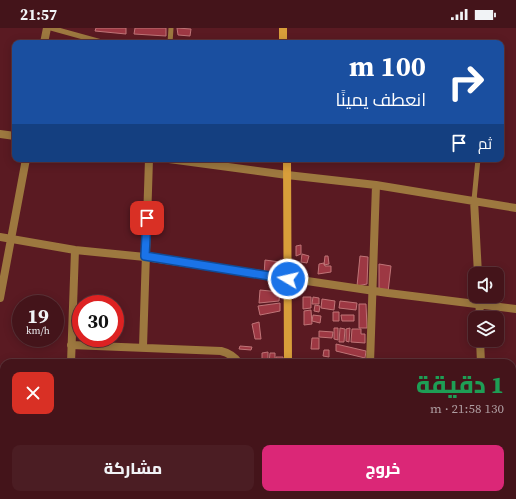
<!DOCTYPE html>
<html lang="ar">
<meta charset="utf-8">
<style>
:root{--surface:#44141a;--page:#4b1d23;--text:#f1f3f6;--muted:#af9ea2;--line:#5c3339;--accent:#db2777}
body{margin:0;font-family:"Source Serif 4",Cairo,serif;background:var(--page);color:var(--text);direction:rtl;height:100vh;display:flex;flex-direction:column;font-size:15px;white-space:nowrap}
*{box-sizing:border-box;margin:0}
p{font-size:13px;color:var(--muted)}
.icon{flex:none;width:22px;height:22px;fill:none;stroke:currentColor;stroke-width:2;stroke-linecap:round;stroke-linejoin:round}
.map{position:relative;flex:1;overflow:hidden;direction:ltr}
.side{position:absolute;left:0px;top:331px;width:516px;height:140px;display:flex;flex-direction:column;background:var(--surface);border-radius:12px 12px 0 0;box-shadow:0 2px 10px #0003,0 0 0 1px var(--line);direction:rtl}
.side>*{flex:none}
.banner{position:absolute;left:12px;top:12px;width:492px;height:122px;border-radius:8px;box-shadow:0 2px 10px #0003,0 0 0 1px var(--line);direction:rtl;background:#1a4fa0;color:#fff;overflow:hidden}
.fabs{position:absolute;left:468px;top:239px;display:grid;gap:8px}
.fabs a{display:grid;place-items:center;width:36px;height:36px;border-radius:8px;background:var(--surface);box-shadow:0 2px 10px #0003,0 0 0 1px var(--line);font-size:20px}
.speed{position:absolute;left:12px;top:267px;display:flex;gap:8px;font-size:20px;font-weight:700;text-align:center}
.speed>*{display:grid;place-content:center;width:52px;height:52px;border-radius:50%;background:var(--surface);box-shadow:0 2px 10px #0003,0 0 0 1px var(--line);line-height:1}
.speed small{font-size:10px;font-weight:400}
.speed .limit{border:6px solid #d22;background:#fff;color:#111}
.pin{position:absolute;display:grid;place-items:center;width:34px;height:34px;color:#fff;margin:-17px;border-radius:8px;box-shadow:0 2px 6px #0006}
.me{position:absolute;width:44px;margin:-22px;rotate:279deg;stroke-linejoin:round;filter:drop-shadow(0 0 3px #0008)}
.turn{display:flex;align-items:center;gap:14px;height:84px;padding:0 12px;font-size:18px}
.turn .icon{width:52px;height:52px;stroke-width:2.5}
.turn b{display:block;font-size:28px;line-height:34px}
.then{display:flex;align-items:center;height:38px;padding:0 12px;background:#0003;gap:8px;font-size:15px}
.round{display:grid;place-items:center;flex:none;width:42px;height:42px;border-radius:8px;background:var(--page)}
.overview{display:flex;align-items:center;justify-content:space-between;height:68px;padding:0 12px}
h1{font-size:24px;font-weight:800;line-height:30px;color:#1e9e55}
.button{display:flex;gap:8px;margin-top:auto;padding:8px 12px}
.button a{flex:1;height:46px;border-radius:8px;background:var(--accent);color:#fff;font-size:16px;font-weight:800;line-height:46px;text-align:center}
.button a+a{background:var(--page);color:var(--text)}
.status{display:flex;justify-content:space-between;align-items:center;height:28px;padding:0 20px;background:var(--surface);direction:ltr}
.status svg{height:11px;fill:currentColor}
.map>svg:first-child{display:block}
</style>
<div class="status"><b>21:57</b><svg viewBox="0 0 49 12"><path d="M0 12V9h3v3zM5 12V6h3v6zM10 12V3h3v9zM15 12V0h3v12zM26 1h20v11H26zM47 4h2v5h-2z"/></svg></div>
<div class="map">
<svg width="516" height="471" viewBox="0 0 516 471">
<rect width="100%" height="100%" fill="#5a1a22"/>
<path fill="#9d3843" stroke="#bf7477" d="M96 0H126V6L95 3Z
M135 0H166V8L134 6Z
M177 0 191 1 190 8 178 7Z
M301 217V226L296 228V218Z
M302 226 309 228 307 235 301 234Z
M325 228H328L329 236 324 237Z
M360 228 368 229 367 256 357 258Z
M265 232 280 234 279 248 264 247Z
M324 235 325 238H331V244L318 246 319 236Z
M379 236 391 238 388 264 379 261Z
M260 262 280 264 279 273 259 275Z
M303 269H311V280L303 281Z
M313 269 319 270V276H312Z
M322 271 335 273 334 282 321 280Z
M340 273 357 275 356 282 339 280Z
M280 275V283L260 287 258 278Z
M359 276H366L367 300H359Z
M315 277 320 278 319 284 314 283Z
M311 282 312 296 304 297V283Z
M333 284H339V293H333Z
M313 287 321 288 320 295 312 293Z
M341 287H354V293H342Z
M259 294 261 311H255L252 296Z
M334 300H338V312L334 311Z
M340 300 345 301 344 314H339Z
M350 300 349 314 346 313V301Z
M352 301H361V306H365V315L351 314Z
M319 303 333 304 332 310 319 309Z
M312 310H319V321H311Z
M336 316 366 323 365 330 336 323Z
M240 318 252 319 251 322 239 321Z
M324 322H329V329L323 328Z
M268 324V332H262V325Z
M270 325H275V335H269Z
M276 329H283V335H276Z"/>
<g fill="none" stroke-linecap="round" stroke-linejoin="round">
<path stroke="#9d783f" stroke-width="5" d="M51 0 105 15
M170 15 171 0
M474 172 478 131"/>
<path stroke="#9d783f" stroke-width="8" d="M44 15 47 0
M0 106 15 108
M169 131 287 147 376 157 516 180
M474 172 478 246
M0 209 75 222 145 229 388 265 516 281
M479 268 480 290
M0 270 26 131
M480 312 481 335
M71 317 221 323C229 325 234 328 239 335
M143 319 149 131
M71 335 75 222
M370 335 376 157
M512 363H516
M0 422H4
M382 467 412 471
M488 467V471
M65 471V467"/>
<path stroke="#d89e3a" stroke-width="8" d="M283 0V15
M287 131 288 335
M290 467V471"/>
</g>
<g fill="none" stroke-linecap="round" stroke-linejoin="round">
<g stroke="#114b97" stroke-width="10">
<path id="route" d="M147 190 145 228 288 251"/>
</g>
<use href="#route" stroke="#1a73e8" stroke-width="7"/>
</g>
</svg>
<div class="fabs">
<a><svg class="icon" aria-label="sound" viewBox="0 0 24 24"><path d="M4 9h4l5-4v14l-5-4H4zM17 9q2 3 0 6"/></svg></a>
<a><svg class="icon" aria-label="layers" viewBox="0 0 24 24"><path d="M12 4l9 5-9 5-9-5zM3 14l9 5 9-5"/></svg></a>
</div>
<div class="speed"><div>19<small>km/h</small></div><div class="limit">30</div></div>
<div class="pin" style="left:147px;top:190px;background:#d93025"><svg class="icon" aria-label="arrive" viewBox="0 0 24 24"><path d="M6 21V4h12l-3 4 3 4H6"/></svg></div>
<svg class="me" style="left:288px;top:251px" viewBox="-20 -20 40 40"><circle r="17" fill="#1a73e8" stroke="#fff" stroke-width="3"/><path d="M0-11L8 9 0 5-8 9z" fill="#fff"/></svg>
<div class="banner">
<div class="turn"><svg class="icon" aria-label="right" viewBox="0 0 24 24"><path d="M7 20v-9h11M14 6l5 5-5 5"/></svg><div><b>100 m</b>انعطف يمينًا</div></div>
<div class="then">ثم<svg class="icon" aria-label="arrive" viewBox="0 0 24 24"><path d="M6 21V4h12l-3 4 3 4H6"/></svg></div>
</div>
<section class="side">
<div class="overview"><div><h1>1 دقيقة</h1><p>130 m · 21:58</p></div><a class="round" style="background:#d93025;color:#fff"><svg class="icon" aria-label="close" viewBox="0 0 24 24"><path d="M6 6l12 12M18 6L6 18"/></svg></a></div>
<div class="button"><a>خروج</a><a>مشاركة</a></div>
</section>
</div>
